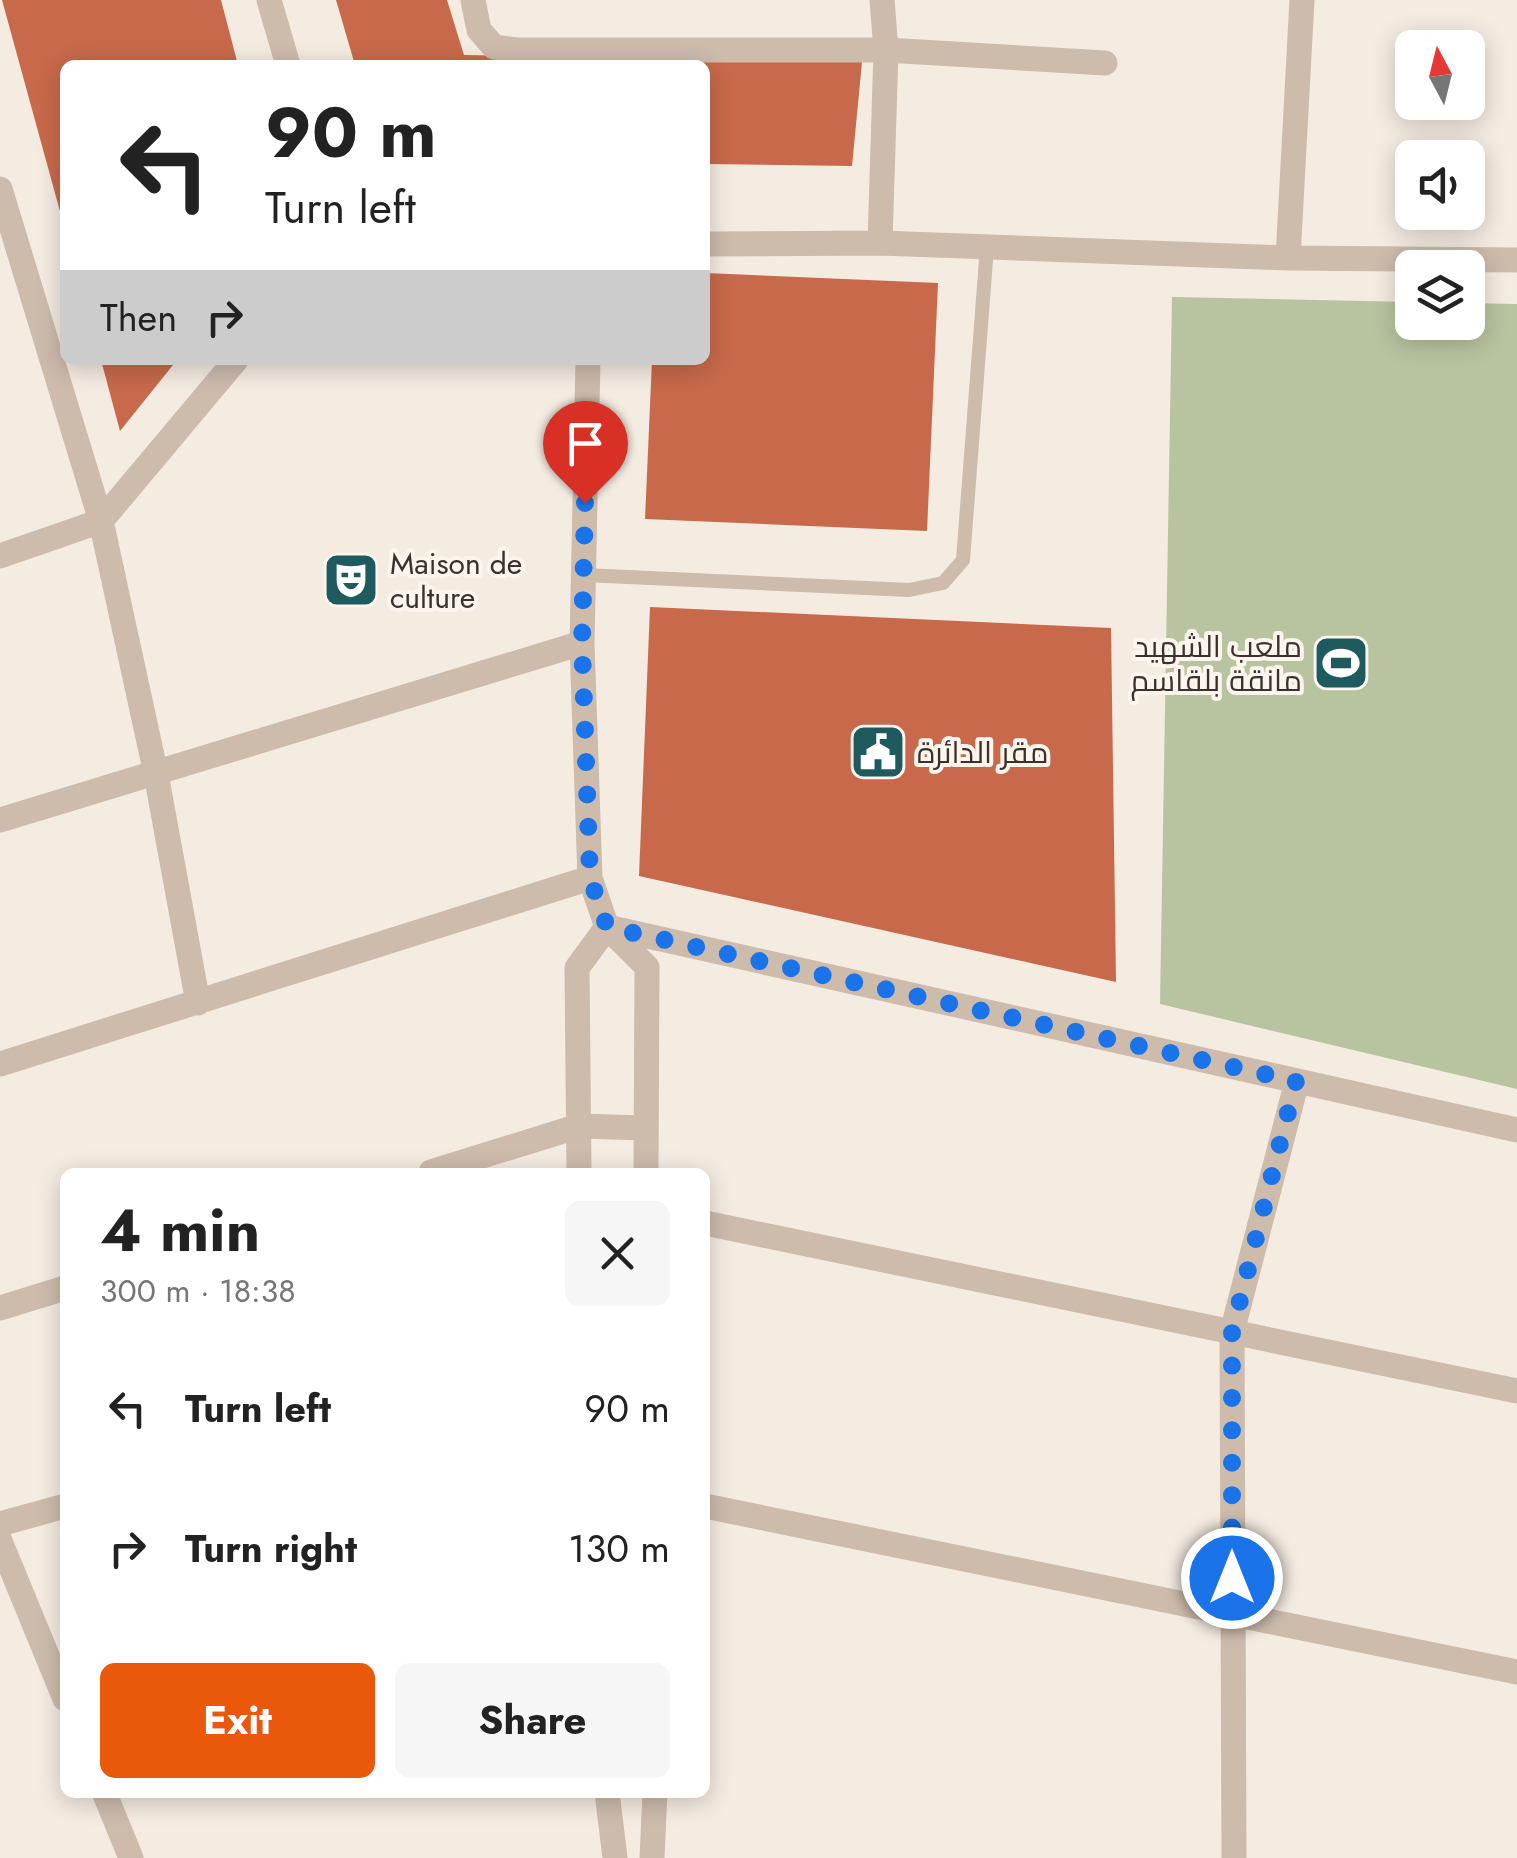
<!DOCTYPE html>
<meta charset="utf-8">
<style>
:root{--surface:#fff;--page:#f6f6f6;--text:#222;--muted:#767676;--accent:#ea580c}
body{margin:0;font-family:Jost,Cairo,sans-serif;background:var(--page);color:var(--text);height:100vh;display:flex;flex-direction:column;font-size:38px;white-space:nowrap}
*{box-sizing:border-box;margin:0}
p{font-size:32px;color:var(--muted)}
.icon{flex:none;width:55px;height:55px;fill:none;stroke:currentColor;stroke-width:2;stroke-linecap:round;stroke-linejoin:round}
.map{position:relative;flex:1;overflow:hidden}
.details{position:absolute;left:60px;top:1168px;width:650px;height:630px;display:flex;flex-direction:column;background:var(--surface);border-radius:15px;box-shadow:0 5px 25px #0003}
.details>*{flex:none}
.top-card{position:absolute;left:60px;top:60px;width:650px;height:305px;border-radius:15px;box-shadow:0 5px 25px #0003;background:#fff;color:var(--text);overflow:hidden}
.needle{width:65px;rotate:353deg}
.buttons{position:absolute;left:1395px;top:30px;display:grid;gap:20px}
.buttons a{display:grid;place-items:center;width:90px;height:90px;border-radius:15px;background:var(--surface);box-shadow:0 5px 25px #0003;font-size:50px}
.pin{position:absolute;display:grid;place-items:center;width:85px;height:85px;color:#fff;margin:-102px -42px;border-radius:50% 50% 50% 0;rotate:-45deg;box-shadow:0 0 10px #0007}
.pin .icon{rotate:45deg}
.me{position:absolute;width:110px;margin:-55px;rotate:0deg;stroke-linejoin:round;filter:drop-shadow(0 0 8px #0008)}
.turn{display:flex;align-items:center;gap:35px;height:210px;padding:0 40px;font-size:45px}
.turn .icon{width:130px;height:130px;stroke-width:2.5}
.turn b{display:block;font-size:70px;line-height:85px}
.then{display:flex;align-items:center;height:95px;padding:0 40px;background:#0003;gap:20px;font-size:38px}
.round{display:grid;place-items:center;flex:none;width:105px;height:105px;border-radius:15px;background:var(--page)}
.summary{display:flex;align-items:center;justify-content:space-between;height:170px;padding:0 40px}
h1{font-size:60px;font-weight:700;line-height:75px}
.primary-button{display:flex;gap:20px;margin-top:auto;padding:20px 40px}
.primary-button a{flex:1;height:115px;border-radius:15px;background:var(--accent);color:#fff;font-size:40px;font-weight:700;line-height:115px;text-align:center}
.primary-button a+a{background:var(--page);color:var(--text)}
ul{padding:0;list-style:none}
li{display:flex;align-items:center;gap:30px;height:140px;padding:0 40px}
li div{flex:1}
li b{display:block;font-size:38px}
li em{font-style:normal}
.map>svg:first-child{display:block}
</style>
<div class="map">
<svg width="1517" height="1858" viewBox="0 0 1517 1858">
<rect width="100%" height="100%" fill="#f4ebe1"/>
<path fill="#b8c4a0" d="M1172 297 1412 302V322H1468V303L1517 304V1089L1160 1004Z"/>
<path fill="#c8694b" d="M2 0H221L238 65H65L64 226Z
M336 0H447L464 55 862 62 852 166 705 164V65H355Z
M705 273 938 283 927 531 645 519 652 360H705Z
M101 360H177L120 431Z
M650 607 1111 628 1116 982 639 876Z"/>
<g fill="none" stroke-linecap="round" stroke-linejoin="round">
<path stroke="#cdbbac" stroke-width="14" d="M584 575 909 590 943 583 963 560 987 247"/>
<path stroke="#cdbbac" stroke-width="25" d="M269 0 288 65
M473 0 479 30 494 47 517 50H886L1105 63
M1302 0 1288 258 1517 260
M0 189 101 521 236 360
M880 243 886 50 882 0
M705 244 880 243 1288 258
M588 360 582 643 590 878 607 927 1517 1130
M0 556 101 521 156 774 198 1003
M0 820 582 643
M0 1064 590 878
M431 1172 579 1126 645 1128
M579 1172 577 968 607 927 647 967 646 1172
M705 1223 1517 1391
M0 1308 65 1288
M705 1506 1517 1672
M0 1524 65 1506
M0 1541 65 1699
M104 1792 131 1858
M607 1792 615 1858
M652 1858 655 1792
M1234 1858 1232 1332 1297 1081"/>
</g>
<g fill="none" stroke-linecap="round" stroke-linejoin="round">
<path stroke="#1a73e8" stroke-width="18" stroke-dasharray="0 32.4" d="M585 503 582 643 590 878 607 927 1296 1081 1232 1332V1578"/>
</g>
<defs>
<g id="theatre-square" transform="scale(2.875)"><rect x="-9" y="-9" width="18" height="18" rx="4" fill="#1f5a5e" stroke="#fbf5ee"/><path d="M-5-5.5Q0-4 5-5.5V0Q5 5 0 6Q-5 5-5 0ZM-3.3-2.5H-1v1.5H-3.3ZM1-2.5H3.3v1.5H1ZM-2.8 1Q0 5.5 2.8 1Z" fill="#fff"/></g>
<g id="stadium-square" transform="scale(2.875)"><rect x="-9" y="-9" width="18" height="18" rx="4" fill="#1f5a5e" stroke="#fbf5ee"/><path d="M0-5a6.5 5 0 1 0 0 10a6.5 5 0 1 0 0-10ZM-3.5-1.8h7v3.6h-7Z" fill="#fff"/></g>
<g id="civic-square" transform="scale(2.875)"><rect x="-9" y="-9" width="18" height="18" rx="4" fill="#1f5a5e" stroke="#fbf5ee"/><path d="M-.6-6.5H3V-4.5H.6V-3L4-1V1h2V6H-6V1h2V-1L-.6-3ZM-1.2 2.5V6h2.4V2.5Z" fill="#fff"/></g>
</defs>
<g fill-rule="evenodd">
<use href="#theatre-square" x="351" y="580"/>
<use href="#stadium-square" x="1341" y="663"/>
<use href="#civic-square" x="878" y="752"/>
</g>
<g text-anchor="middle" dominant-baseline="central" stroke-width="8" stroke-linejoin="round" paint-order="stroke">
<g font-size="30" fill="#3b302b" stroke="#fbf5ee" text-anchor="start">
<text x="390" y="563">Maison de<tspan x="390" dy="34">culture</tspan></text>
<text x="1302" y="646" text-anchor="end">ملعب الشهيد<tspan x="1302" dy="34">مانقة بلقاسم</tspan></text>
<text x="917" y="752">مقر الدائرة</text>
</g>
</g>
</svg>
<div class="buttons">
<a><svg class="needle" viewBox="-14 -14 28 28"><path d="M0-13l5 13h-10z" fill="#e53935"/><path d="M0 13l5-13h-10z" fill="#767676"/></svg></a>
<a><svg class="icon" aria-label="sound" viewBox="0 0 24 24"><path d="M4 9h4l5-4v14l-5-4H4zM17 9q2 3 0 6"/></svg></a>
<a><svg class="icon" aria-label="layers" viewBox="0 0 24 24"><path d="M12 4l9 5-9 5-9-5zM3 14l9 5 9-5"/></svg></a>
</div>
<div class="pin" style="left:585px;top:503px;background:#d93025"><svg class="icon" aria-label="arrive" viewBox="0 0 24 24"><path d="M6 21V4h12l-3 4 3 4H6"/></svg></div>
<svg class="me" style="left:1232px;top:1578px" viewBox="-20 -20 40 40"><circle r="17" fill="#1a73e8" stroke="#fff" stroke-width="3"/><path d="M0-11L8 9 0 5-8 9z" fill="#fff"/></svg>
<div class="top-card">
<div class="turn"><svg class="icon" aria-label="left" viewBox="0 0 24 24"><path d="M17 20v-9H6M10 6l-5 5 5 5"/></svg><div><b>90 m</b>Turn left</div></div>
<div class="then">Then<svg class="icon" aria-label="right" viewBox="0 0 24 24"><path d="M7 20v-9h11M14 6l5 5-5 5"/></svg></div>
</div>
<section class="details">
<div class="summary"><div><h1>4 min</h1><p>300 m · 18:38</p></div><a class="round"><svg class="icon" aria-label="close" viewBox="0 0 24 24"><path d="M6 6l12 12M18 6L6 18"/></svg></a></div>
<ul>
<li><svg class="icon" aria-label="left" viewBox="0 0 24 24"><path d="M17 20v-9H6M10 6l-5 5 5 5"/></svg><div><b>Turn left</b></div><em>90 m</em></li>
<li><svg class="icon" aria-label="right" viewBox="0 0 24 24"><path d="M7 20v-9h11M14 6l5 5-5 5"/></svg><div><b>Turn right</b></div><em>130 m</em></li>
</ul>
<div class="primary-button"><a>Exit</a><a>Share</a></div>
</section>
</div>
